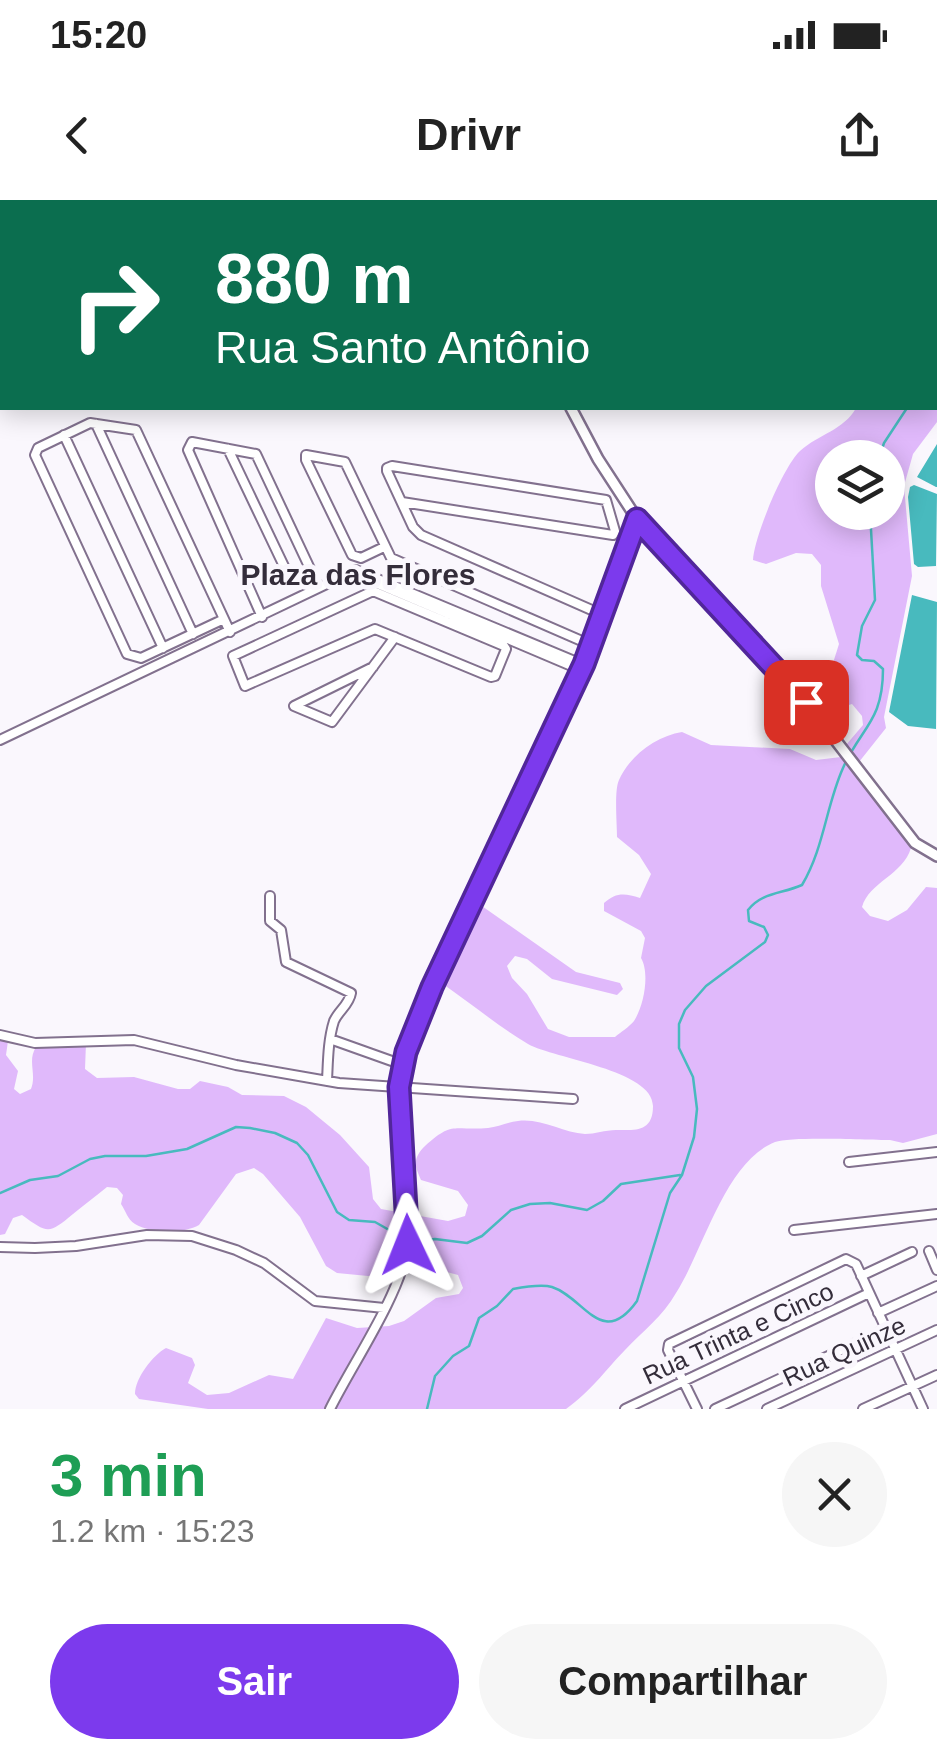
<!DOCTYPE html>
<html lang="pt">
<meta charset="utf-8">
<style>
:root{--surface:#fff;--page:#f6f6f6;--text:#222;--muted:#767676;--accent:#7c3aed}
body{margin:0;font-family:Arial,sans-serif;background:var(--page);color:var(--text);height:100vh;display:flex;flex-direction:column;font-size:38px;white-space:nowrap}
*{box-sizing:border-box;margin:0}
p{font-size:32px;color:var(--muted)}
.icon{flex:none;width:55px;height:55px;fill:none;stroke:currentColor;stroke-width:2;stroke-linecap:round;stroke-linejoin:round}
.map{position:relative;height:1209px;overflow:hidden}
.side{display:flex;flex-direction:column;background:var(--surface);flex:1}
.side>*{flex:none}
.banner{position:absolute;left:0px;top:0px;width:938px;height:210px;box-shadow:0 5px 25px #0003;background:#0b6e4f;color:#fff;overflow:hidden}
.controls{position:absolute;left:815px;top:240px;display:grid;gap:20px}
.controls a{display:grid;place-items:center;width:90px;height:90px;border-radius:50%;background:var(--surface);box-shadow:0 5px 25px #0003;font-size:50px}
.pin{position:absolute;display:grid;place-items:center;width:85px;height:85px;color:#fff;margin:-42px;border-radius:20px;box-shadow:0 5px 15px #0006}
.me{position:absolute;width:110px;margin:-55px;rotate:358deg;stroke-linejoin:round;filter:drop-shadow(0 0 8px #0008)}
.turn{display:flex;align-items:center;gap:35px;height:210px;padding:0 50px;font-size:45px}
.turn .icon{width:130px;height:130px;stroke-width:2.5}
.turn b{display:block;font-size:70px;line-height:85px}
.round{display:grid;place-items:center;flex:none;width:105px;height:105px;border-radius:52px;background:var(--page)}
.overview{display:flex;align-items:center;justify-content:space-between;height:170px;padding:0 50px}
h1{font-size:60px;font-weight:600;line-height:75px;color:#1e9e55}
.primary-button{display:flex;gap:20px;margin-top:auto;padding:20px 50px}
.primary-button a{flex:1;height:115px;border-radius:60px;background:var(--accent);color:#fff;font-size:40px;font-weight:600;line-height:115px;text-align:center}
.primary-button a+a{background:var(--page);color:var(--text)}
.status{display:flex;justify-content:space-between;align-items:center;height:70px;padding:0 50px;background:var(--surface);direction:ltr}
.status svg{height:28px;fill:currentColor}
header{display:flex;justify-content:space-between;align-items:center;height:130px;padding:0 50px;background:var(--surface);font-size:45px;font-weight:600}
.map>svg:first-child{display:block}
</style>
<div class="status"><b>15:20</b><svg viewBox="0 0 49 12"><path d="M0 12V9h3v3zM5 12V6h3v6zM10 12V3h3v9zM15 12V0h3v12zM26 1h20v11H26zM47 4h2v5h-2z"/></svg></div>
<header><svg class="icon" aria-label="back" viewBox="0 0 24 24"><path d="M15 5l-7 7 7 7"/></svg>Drivr<svg class="icon" aria-label="share" viewBox="0 0 24 24"><path d="M12 15V3M7 8l5-5 5 5M5 13v7h14v-7"/></svg></header>
<div class="map">
<svg width="937" height="1209" viewBox="0 0 937 1209">
<rect width="100%" height="100%" fill="#faf7fd"/>
<path fill="#e0b9fb" fill-rule="evenodd" d="M639 0H937V222L913 254 904 286 912 376 884 517 886 528 859 562 846 545 863 525 862 516 852 504 833 510 827 482 839 444 821 386V365L812 354 796 353 766 364 753 360C754 337 783 267 800 251 819 234 844 230 856 208H935V2H637ZM832 258H888V312H832Z
M682 532 711 545 790 549 816 560 841 557 911 648C903 675 869 682 862 707L870 716 888 721 907 710 926 687 937 688V934L903 943 890 940C868 940 791 936 775 942 725 962 704 1049 676 1093 663 1116 643 1131 625 1150 603 1173 592 1190 566 1209H208L139 1199 135 1194C135 1178 153 1155 166 1148L192 1158 195 1165 188 1183 207 1195 229 1193 269 1175 293 1179 326 1118 357 1128 389 1126 404 1121 436 1098 459 1094 463 1088 458 1075 443 1071 368 1076 337 1073 326 1066 300 1017 263 974 254 968 236 974 199 1025C184 1034 150 1033 135 1024 127 1019 126 1011 121 1004L123 995 117 988 107 987C96 996 84 1005 73 1014 49 1034 48 1034 22 1015L13 1018 5 1034 0 1035V839L8 841 6 855 18 871 14 889 20 894 31 889C37 874 27 861 36 847L86 843 85 869 97 878 134 877 178 889H190L200 881 228 887 242 895 284 896 306 907 340 935 369 967 373 999 381 1009 448 1021 465 1016 468 1005 458 991 421 980C414 965 413 958 425 946 453 920 454 931 488 928 498 927 508 922 518 921 542 918 563 933 585 934 595 934 605 930 616 930 634 930 653 933 653 906 653 870 555 859 528 844 498 826 469 802 440 782L479 704 576 772 620 783 623 789 617 795 552 779 527 759 515 756 507 766 512 778 527 794 548 829 569 837H615C621 832 629 827 634 821 644 806 650 773 641 758L645 738 641 731 604 711V703C616 692 625 693 640 698L651 674 639 655 617 637C617 624 614 590 619 580 630 555 657 536 682 532Z"/>
<path fill="#48babe" d="M937 244V287H936L917 277Z
M914 285 937 294 936 366 918 367 914 364 908 297 910 287Z
M912 395 937 402 936 529 908 526 889 512Z"/>
<g fill="none" stroke-linecap="round" stroke-linejoin="round">
<path stroke="#48babe" stroke-width="2.5" d="M935 161 937 157
M879 258 884 243 907 208
M0 993 30 980 58 976 90 959 105 956H146L187 949 236 927 250 928 275 933 297 943 308 955 337 1012 349 1020 375 1022 405 1039
M412 1042 435 1039 467 1043 482 1036 511 1010 530 1004 550 1003 587 1010 603 1001 621 984 680 975
M427 1209 435 1176 453 1156 469 1146 479 1118 497 1106 513 1089C524 1087 541 1084 552 1087 584 1097 602 1150 637 1101L670 993 682 975 694 937 697 909 693 877 679 848V824L685 810 706 786 765 742 768 735 764 727 749 721 748 710C762 692 782 694 802 685 824 648 826 606 843 568 861 527 883 522 883 469L874 461 862 460 857 455 862 426 875 400 870 312"/>
<g stroke="#82718e" stroke-width="12">
<path id="minor" d="M63 0 65 2
M96 224 193 434
M64 235 163 448
M228 249 292 383
M402 302 613 335 615 331 606 300 392 266 387 268V271L413 327 421 335 603 415
M384 347 361 358 352 355 306 260V255L345 262 391 358 591 445
M347 379H366L581 470
M373 391 504 446 506 449 495 476 491 477 375 429 245 486 233 456Z
M262 417 188 250 192 242 256 254 313 375
M224 419 141 458 127 454 35 255 38 248 90 223 136 230 224 419 230 432
M373 467 294 506 332 522 395 437
M0 540 356 370 584 465
M270 696V721L281 730 286 762 351 793C349 805 339 810 334 821 328 840 328 861 327 881
M0 835 35 843 134 840 236 865 339 883 573 899
M330 839 403 865
M849 962 937 952
M794 1030 937 1014
M0 1047 35 1048 76 1046 147 1035 192 1036 236 1050 264 1063 315 1101 384 1108
M929 1051 937 1070
M861 1076 912 1052
M878 1113 937 1086
M330 1209C353 1163 398 1098 407 1050 416 1002 397 940 399 889 400 854 419 818 432 787L581 470 637 319
M625 1209 869 1093
M697 1209 668 1150 669 1144 846 1059 856 1064 923 1209
M715 1209 886 1129
M767 1209 937 1130
M863 1209 937 1175"/>
</g>
<g stroke="#82718e" stroke-width="14">
<path id="major" d="M485 0 487 2
M571 208 598 259 637 319 806 502 915 643 937 656"/>
</g>
<use href="#minor" stroke="#fff" stroke-width="8"/>
<use href="#major" stroke="#fff" stroke-width="9"/>
</g>
<g fill="none" stroke-linecap="round" stroke-linejoin="round">
<g stroke="#51269a" stroke-width="25">
<path id="route" d="M408 1045 399 887 406 852 432 787 584 464 637 319 806 502"/>
</g>
<use href="#route" stroke="#7c3aed" stroke-width="18"/>
</g>
<g text-anchor="middle" dominant-baseline="central" stroke-width="10" stroke-linejoin="round" paint-order="stroke">
<g font-size="25" fill="#342d3a" stroke="#faf7fd">
<text transform="translate(738 1133) rotate(-25)">Rua Trinta e Cinco</text>
<text transform="translate(844 1151) rotate(-25)">Rua Quinze</text>
</g>
<g font-size="30" font-weight="bold" fill="#342d3a" stroke="#faf7fd">
<text x="358" y="374">Plaza das Flores</text>
</g>
</g>
</svg>
<div class="controls">
<a><svg class="icon" aria-label="layers" viewBox="0 0 24 24"><path d="M12 4l9 5-9 5-9-5zM3 14l9 5 9-5"/></svg></a>
</div>
<div class="pin" style="left:806px;top:502px;background:#d93025"><svg class="icon" aria-label="arrive" viewBox="0 0 24 24"><path d="M6 21V4h12l-3 4 3 4H6"/></svg></div>
<svg class="me" style="left:408px;top:1045px" viewBox="-20 -20 40 40"><path d="M0-17L14 15 0 8-14 15z" fill="#7c3aed" stroke="#fff" stroke-width="4"/></svg>
<div class="banner">
<div class="turn"><svg class="icon" aria-label="right" viewBox="0 0 24 24"><path d="M7 20v-9h11M14 6l5 5-5 5"/></svg><div><b>880 m</b>Rua Santo Antônio</div></div>
</div>
</div>
<section class="side">
<div class="overview"><div><h1>3 min</h1><p>1.2 km · 15:23</p></div><a class="round"><svg class="icon" aria-label="close" viewBox="0 0 24 24"><path d="M6 6l12 12M18 6L6 18"/></svg></a></div>
<div class="primary-button"><a>Sair</a><a>Compartilhar</a></div>
</section>
